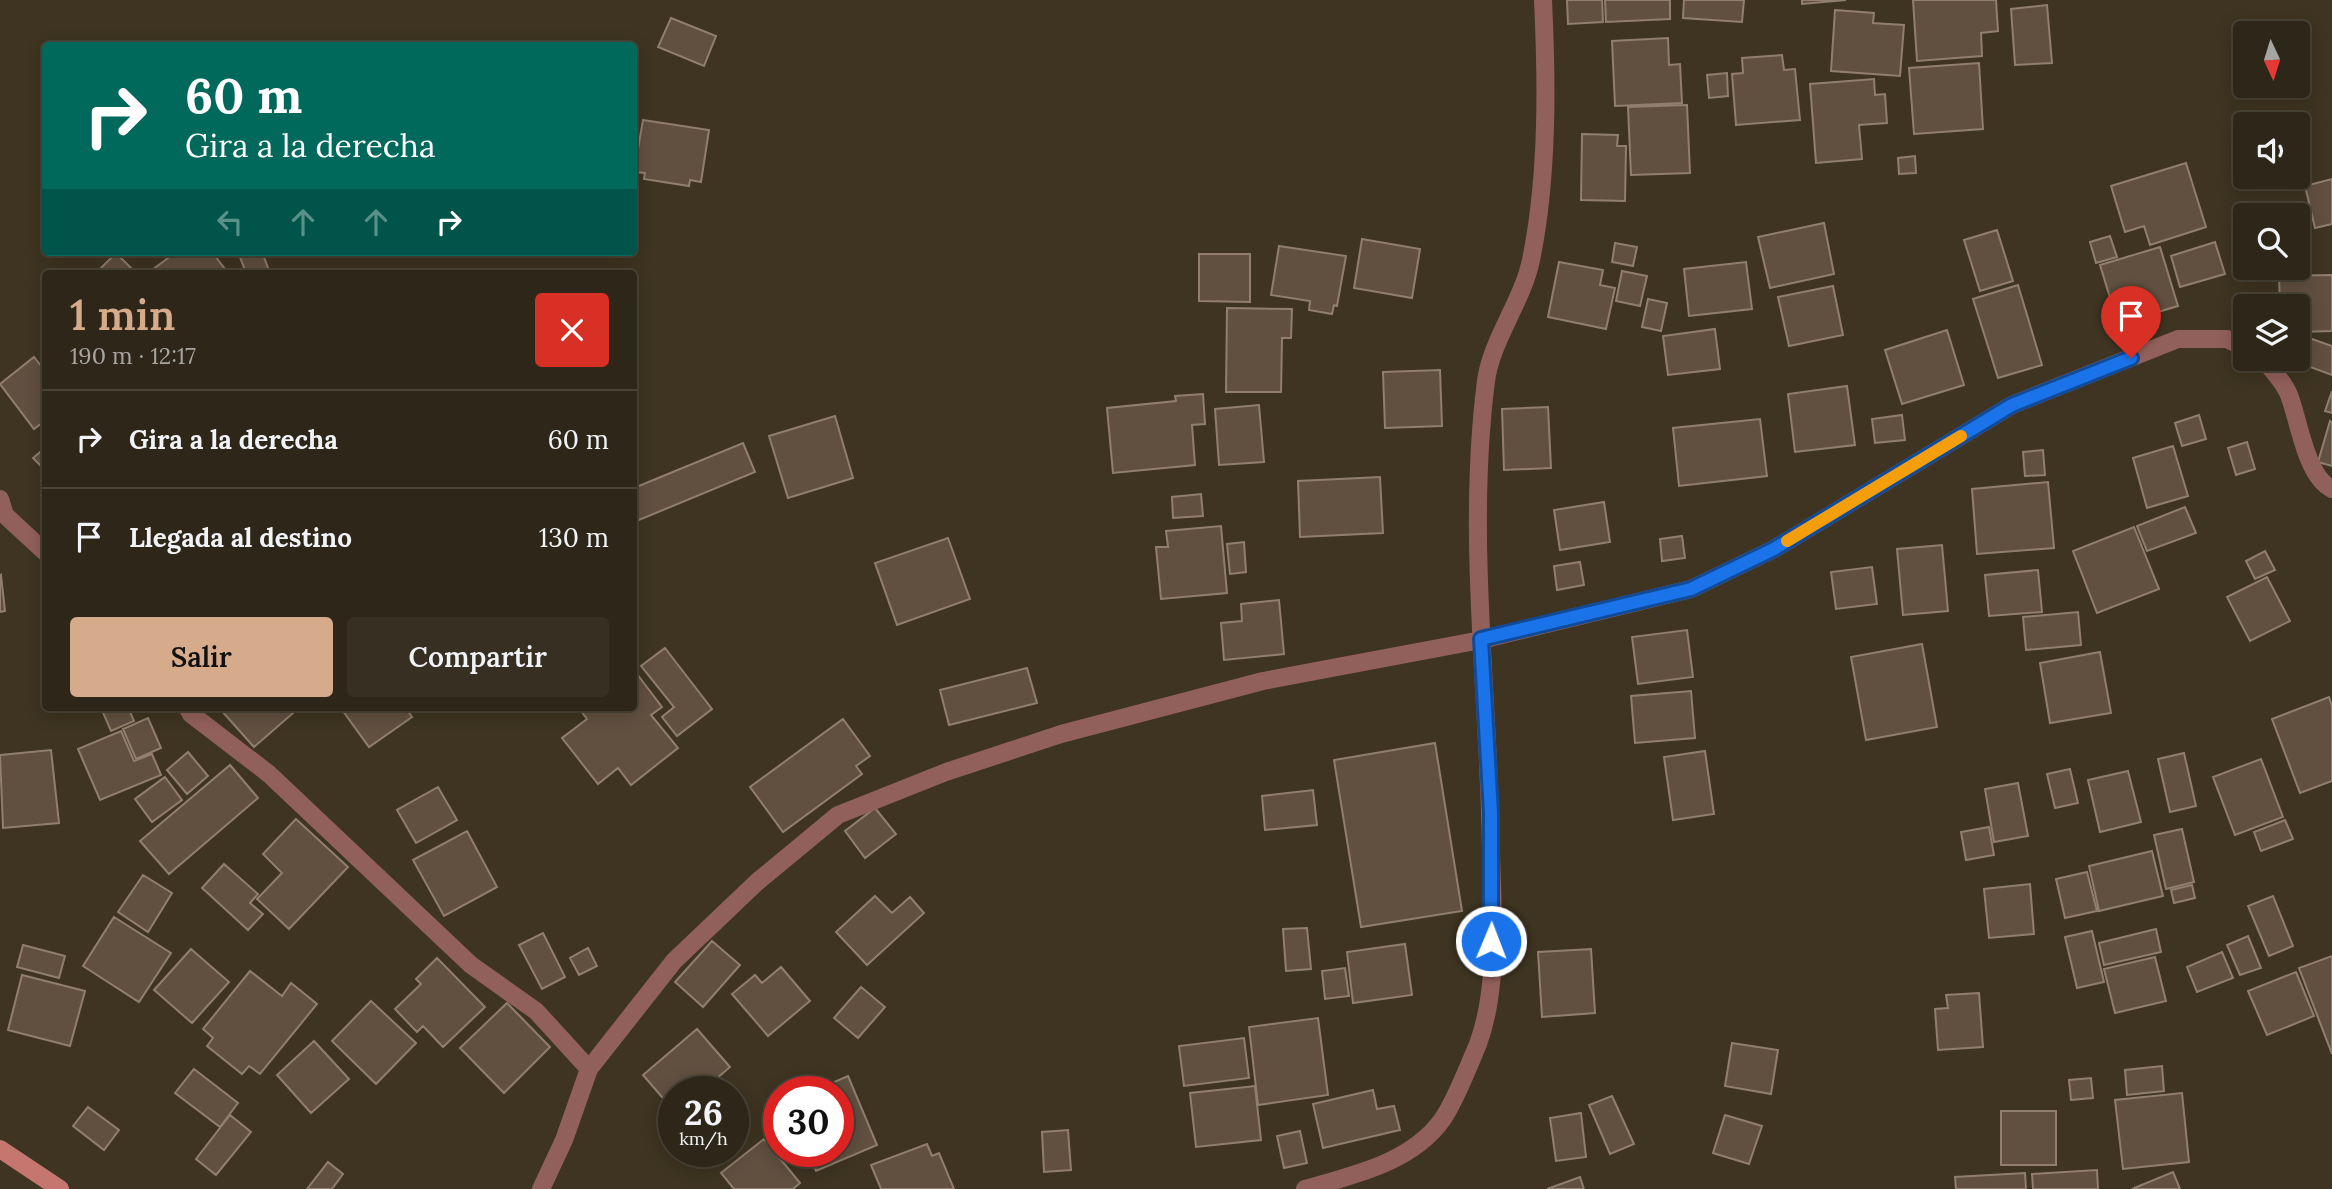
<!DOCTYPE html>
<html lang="es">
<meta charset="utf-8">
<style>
:root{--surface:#2e2719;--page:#362f22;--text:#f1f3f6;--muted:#a7a5a2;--line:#494438;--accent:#d6ab8b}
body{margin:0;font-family:Lora,serif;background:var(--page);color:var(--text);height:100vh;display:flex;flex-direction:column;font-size:26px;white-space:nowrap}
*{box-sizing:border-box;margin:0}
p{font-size:23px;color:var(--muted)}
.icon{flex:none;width:38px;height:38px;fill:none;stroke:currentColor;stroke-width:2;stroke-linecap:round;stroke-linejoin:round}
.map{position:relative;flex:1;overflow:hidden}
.details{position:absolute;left:42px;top:270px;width:595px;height:441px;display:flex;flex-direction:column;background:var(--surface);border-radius:7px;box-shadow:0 4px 18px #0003,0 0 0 2px var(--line)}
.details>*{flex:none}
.guide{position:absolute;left:42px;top:42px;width:595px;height:214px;border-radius:7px;box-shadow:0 4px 18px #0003,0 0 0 2px var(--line);background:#00695c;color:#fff;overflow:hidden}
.needle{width:46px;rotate:176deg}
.tools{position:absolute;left:2233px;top:21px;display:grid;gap:14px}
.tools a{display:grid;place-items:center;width:77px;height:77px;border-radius:7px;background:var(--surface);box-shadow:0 4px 18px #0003,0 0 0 2px var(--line);font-size:35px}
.speed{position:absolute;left:658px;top:1076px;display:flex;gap:14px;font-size:35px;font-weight:700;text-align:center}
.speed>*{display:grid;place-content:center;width:91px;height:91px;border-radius:50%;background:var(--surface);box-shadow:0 4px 18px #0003,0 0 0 2px var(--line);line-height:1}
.speed small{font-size:18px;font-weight:400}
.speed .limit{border:10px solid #d22;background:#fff;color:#111}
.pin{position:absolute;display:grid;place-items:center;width:60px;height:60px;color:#fff;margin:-72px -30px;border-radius:50% 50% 50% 0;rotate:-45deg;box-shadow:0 0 7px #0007}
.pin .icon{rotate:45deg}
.me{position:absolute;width:77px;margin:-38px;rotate:1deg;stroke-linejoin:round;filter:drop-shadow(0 0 5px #0008)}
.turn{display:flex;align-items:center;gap:24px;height:147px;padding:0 28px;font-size:32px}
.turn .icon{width:91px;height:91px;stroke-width:2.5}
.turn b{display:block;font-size:49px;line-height:60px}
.lanes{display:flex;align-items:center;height:66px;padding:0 28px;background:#0003;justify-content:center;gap:35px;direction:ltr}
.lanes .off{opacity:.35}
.round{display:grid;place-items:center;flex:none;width:74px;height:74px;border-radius:7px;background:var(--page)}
.head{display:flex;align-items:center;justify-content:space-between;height:119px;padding:0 28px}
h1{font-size:42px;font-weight:600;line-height:52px;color:var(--accent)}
.button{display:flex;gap:14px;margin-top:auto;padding:14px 28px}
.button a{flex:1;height:80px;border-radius:7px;background:var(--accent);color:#111;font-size:28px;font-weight:600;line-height:80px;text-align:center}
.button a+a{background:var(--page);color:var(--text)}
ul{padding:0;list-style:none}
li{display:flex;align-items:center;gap:21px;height:98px;padding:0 28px;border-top:2px solid var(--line)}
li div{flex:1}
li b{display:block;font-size:26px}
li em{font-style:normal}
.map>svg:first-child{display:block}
</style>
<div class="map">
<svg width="2332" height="1189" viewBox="0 0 2332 1189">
<rect width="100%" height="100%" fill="#3e3421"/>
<path fill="#615040" stroke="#917e6d" stroke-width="2" d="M1567 0H1602L1603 22 1568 24Z
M1605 0H1670V19L1606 22Z
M1684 0H1744L1742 22 1683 18Z
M1802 0H1846L1802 4Z
M1913 0H1996L1998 31 1981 33 1982 56 1917 61Z
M2047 5 2052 63 2015 65 2011 9Z
M1835 10 1874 13 1873 23 1904 25 1900 76 1831 71Z
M671 18 716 36 704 66 658 47Z
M1668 38 1669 65 1680 64 1682 103 1615 106 1612 41Z
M1782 55 1784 70 1795 69 1800 120 1736 125 1732 74 1743 73 1742 58Z
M1979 63 1983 129 1914 134 1909 68Z
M1727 73 1728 96 1709 98 1707 75Z
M1874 79 1875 95 1885 94 1887 123 1859 125 1862 159 1816 163 1810 84Z
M1687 105 1690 173 1631 175 1628 107Z
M643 120 709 130 701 182 690 180 689 186 644 179 645 173 634 172Z
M1582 134 1618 135 1617 146H1626L1625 201 1581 200Z
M1915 156 1916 173 1899 174 1898 158Z
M2186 163 2206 227 2150 245 2144 226 2125 232 2111 186Z
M2332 179V224L2315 228 2305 186Z
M1824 223 1834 274 1770 288 1758 237Z
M1997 230 2013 281 1980 291 1964 240Z
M2110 236 2117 257 2096 263 2090 242Z
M1362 239 1420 249 1412 298 1354 288Z
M2215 242 2225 274 2180 287 2171 256Z
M1615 243 1637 247 1633 266 1612 262Z
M1279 246 1346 256 1337 306 1334 305 1332 314 1309 310 1310 301 1271 295Z
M2160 247 2178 306 2118 324 2100 265Z
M176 252H212L225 269 220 273H148Z
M238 252H262L270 273H246Z
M116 253 136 273H96Z
M1199 254H1250V302L1199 301Z
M1559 262 1603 270 1600 285 1615 288 1606 329 1548 317Z
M1746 262 1752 309 1689 316 1684 269Z
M1622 271 1647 276 1640 306 1616 301Z
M2332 275V331L2298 332V306H2280L2279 276Z
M2018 285 2042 365 1998 378 1973 299Z
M1833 286 1843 335 1789 346 1778 297Z
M1648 299 1667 303 1661 331 1642 327Z
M1227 308 1292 309 1291 338H1282L1281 392H1226Z
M1715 329 1720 369 1668 375 1663 336Z
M1947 330 1964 385 1902 404 1885 350Z
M2312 339 2332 346V375L2302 364Z
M34 357 46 372V420L34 429 0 384Z
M1440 370 1442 426 1385 428 1383 372Z
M1847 386 1855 445 1795 452 1788 394Z
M2332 391V413L2325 411Z
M1203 394 1205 424 1192 425 1195 465 1113 473 1107 408 1176 401 1175 396Z
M1259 405 1264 462 1219 465 1215 409Z
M1548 407 1551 468 1504 470 1502 409Z
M1902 415 1905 440 1875 443 1872 419Z
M2199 415 2206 439 2182 446 2175 423Z
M835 416 853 478 788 498 769 436Z
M1760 419 1767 476 1679 486 1673 428Z
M2330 421 2332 422V466L2318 462Z
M2247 442 2255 469 2236 475 2228 448Z
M743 443 755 472 634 522V488Z
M2173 446 2188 496 2147 508 2133 458Z
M46 447V471L33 458Z
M2043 450 2045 475 2025 476 2023 452Z
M1380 477 1383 533 1300 537 1298 481Z
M2048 482 2054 548 1977 554 1972 489Z
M1201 494 1203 516 1173 518 1172 497Z
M1604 502 1610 542 1560 550 1554 510Z
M2185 507 2196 533 2147 551 2137 526Z
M1221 526 1227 593 1161 599 1156 547H1168L1166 531Z
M2134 527 2159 589 2097 613 2073 551Z
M1682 536 1685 558 1662 561 1660 539Z
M948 538 970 599 897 625 875 563Z
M1244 542 1246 572 1230 574 1227 544Z
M1942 545 1948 611 1903 615 1897 549Z
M2265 551 2275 570 2255 579 2246 561Z
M1580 562 1584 585 1557 590 1554 566Z
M1872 567 1877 604 1836 609 1831 572Z
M2038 570 2042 612 1989 616 1985 575Z
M1 575 5 611 0 612V576Z
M2267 577 2290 621 2250 641 2227 597Z
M1279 600 1284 654 1224 660 1221 623 1242 621 1241 604Z
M2078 612 2081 645 2026 650 2023 617Z
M1687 630 1693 677 1638 684 1632 637Z
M1922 644 1937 727 1866 740 1851 657Z
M665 648 712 709 677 736 662 717 674 707 641 666Z
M2100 652 2111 713 2050 723 2040 663Z
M1027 668 1037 703 949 725 940 690Z
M634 670 662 707 651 715 678 748 631 785 618 768 598 784 562 738 587 719 578 707H634Z
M1691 691 1695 738 1635 743 1631 696Z
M2329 697 2332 706V781L2300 793 2272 719Z
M128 707 134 721 111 731 101 708Z
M222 707H300L254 747 220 709Z
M340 707H405L412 717 369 747Z
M148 718 161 748 136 759 123 729Z
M843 719 870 756 856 766 862 774 783 832 750 787Z
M121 731 134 761 152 754 161 775 100 800 78 749Z
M1435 743 1462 911 1361 927 1334 760Z
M51 750 59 823 3 828 0 755Z
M1705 751 1714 814 1673 820 1664 757Z
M188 752 208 776 187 794 167 770Z
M2184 753 2196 806 2170 812 2158 759Z
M2261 759 2283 817 2235 835 2213 777Z
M230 765 258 798 169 874 140 841Z
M2070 769 2078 803 2055 808 2047 774Z
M2128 771 2141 822 2100 832 2088 780Z
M165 777 182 800 152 822 135 799Z
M2018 783 2028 836 1994 842 1985 789Z
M438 787 457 820 416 843 397 810Z
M1313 790 1317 825 1265 830 1262 796Z
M875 808 896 834 865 858 845 831Z
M296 819 348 867 289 929 257 899 282 873 263 854Z
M2285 820 2293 839 2261 851 2254 832Z
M1989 827 1994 855 1966 860 1961 832Z
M2182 829 2194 882 2166 889 2154 835Z
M467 831 497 887 444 916 413 860Z
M2152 851 2163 896 2099 911 2089 866Z
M224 864 258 894 250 903 263 914 248 930 202 888Z
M2087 872 2097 911 2065 918 2056 879Z
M143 875 172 893 148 932 118 912Z
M2030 884 2034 934 1989 938 1984 889Z
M2192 885 2195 898 2174 903 2171 890Z
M875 896 892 913 910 897 924 913 867 965 836 932Z
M2273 896 2293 946 2269 956 2248 906Z
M114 917 171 953 139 1002 83 966Z
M1307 928 1311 969 1286 971 1283 929Z
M2156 929 2161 952 2104 965 2099 943Z
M2092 931 2104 982 2077 988 2065 937Z
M543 933 565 977 542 989 519 945Z
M2248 936 2261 968 2240 975 2227 945Z
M712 941 740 965 703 1007 675 982Z
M1405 944 1412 995 1353 1003 1347 952Z
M23 945 65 956 59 978 17 967Z
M588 948 597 966 579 975 570 958Z
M191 949 229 982 192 1023 154 990Z
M1591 949 1595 1013 1542 1017 1538 952Z
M2222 952 2233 978 2197 992 2187 967Z
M2332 956V1054L2299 968Z
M2155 957 2166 1001 2115 1013 2104 969Z
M437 958 485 1007 443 1047 423 1026 417 1032 395 1009 421 984 416 979Z
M781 967 810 1001 768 1036 732 994 755 975 762 983Z
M1345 968 1349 996 1325 999 1322 971Z
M250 971 282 996 291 983 317 1004 260 1074 249 1066 242 1074 207 1046 213 1038 203 1029Z
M2296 972 2314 1016 2267 1035 2248 991Z
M22 975 85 991 70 1046 8 1030Z
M861 987 885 1007 858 1038 834 1018Z
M1979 993 1983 1047 1938 1050 1935 1009 1948 1008 1946 995Z
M371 1001 416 1043 376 1084 332 1041Z
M507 1003 550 1047 504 1093 460 1048Z
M1318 1018 1328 1095 1258 1105 1249 1027Z
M697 1029 730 1067 701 1092H674V1111L643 1075Z
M1244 1038 1249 1078 1184 1086 1179 1046Z
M314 1041 349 1079 311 1113 277 1075Z
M1732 1043 1778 1050 1771 1094 1725 1086Z
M2162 1066 2164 1091 2127 1095 2125 1070Z
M194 1069 238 1103 220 1127 175 1093Z
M848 1076 877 1145 816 1171 808 1152H838V1092H811Z
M2091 1078 2093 1098 2071 1100 2069 1080Z
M1255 1086 1261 1140 1196 1147 1190 1093Z
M1373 1090 1377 1109 1394 1106 1400 1130 1323 1148 1313 1104Z
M2182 1093 2189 1162 2123 1169 2115 1100Z
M1612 1096 1634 1144 1610 1154 1589 1105Z
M88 1107 119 1130 104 1150 73 1126Z
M2001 1111H2056V1165H2001Z
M1581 1113 1586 1157 1556 1161 1550 1118Z
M230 1115 251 1132 216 1175 196 1159Z
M1725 1115 1762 1126 1749 1164 1713 1153Z
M1068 1130 1071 1170 1044 1172 1042 1132Z
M1300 1131 1307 1163 1284 1168 1277 1136Z
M764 1139 800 1183 793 1189H734L721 1173Z
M927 1144 932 1156 939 1153 954 1189H881L871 1165Z
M328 1162 343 1174 332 1189H307Z
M2097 1170 2098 1189H2033L2032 1174Z
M2173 1172 2180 1189H2132Z
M2025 1173 2026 1189H1956L1955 1177Z
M1580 1177 1584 1189H1547Z"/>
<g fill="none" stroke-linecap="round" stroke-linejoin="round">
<path stroke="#92605b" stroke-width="18" d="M2263 359C2272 370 2284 382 2289 395 2299 420 2306 477 2332 489
M0 499 5 515 46 553
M187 707 191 714 269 774 471 965 536 1011 589 1069
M541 1189 564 1140 589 1069 674 961 757 882 838 815 946 772 1061 734 1263 681 1481 640 1691 589 1774 549 2012 405 2178 339H2227L2245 348
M1305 1189C1353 1175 1411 1163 1442 1120 1455 1102 1469 1065 1478 1044 1500 984 1492 912 1491 850 1489 694 1466 537 1486 381 1491 341 1523 300 1531 260 1548 177 1547 84 1543 0"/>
<path stroke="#c4766f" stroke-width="18" d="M0 1149 60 1189"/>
</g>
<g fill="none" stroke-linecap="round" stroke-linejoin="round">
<g stroke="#114b97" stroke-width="18">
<path id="route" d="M1491 941V813L1481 639 1691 589 1774 549 2012 405 2131 358"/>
</g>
<use href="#route" stroke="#1a73e8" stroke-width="12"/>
<path stroke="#f59e0b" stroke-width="12" d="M1787 541 1961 436"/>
</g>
</svg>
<div class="tools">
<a><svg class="needle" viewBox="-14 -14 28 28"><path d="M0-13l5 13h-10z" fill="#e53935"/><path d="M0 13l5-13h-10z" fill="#a7a5a2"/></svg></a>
<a><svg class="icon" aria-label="sound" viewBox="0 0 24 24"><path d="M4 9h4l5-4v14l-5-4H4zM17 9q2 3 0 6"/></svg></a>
<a><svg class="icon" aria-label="search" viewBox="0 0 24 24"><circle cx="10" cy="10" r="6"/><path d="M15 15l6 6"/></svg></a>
<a><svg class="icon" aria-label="layers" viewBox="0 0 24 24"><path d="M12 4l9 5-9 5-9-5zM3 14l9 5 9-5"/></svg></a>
</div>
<div class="speed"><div>26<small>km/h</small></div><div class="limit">30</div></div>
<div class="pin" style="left:2131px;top:358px;background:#d93025"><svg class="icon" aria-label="arrive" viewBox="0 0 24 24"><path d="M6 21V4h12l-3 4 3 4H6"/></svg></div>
<svg class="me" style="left:1491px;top:941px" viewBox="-20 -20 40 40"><circle r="17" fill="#1a73e8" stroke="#fff" stroke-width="3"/><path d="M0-11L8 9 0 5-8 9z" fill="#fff"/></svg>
<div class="guide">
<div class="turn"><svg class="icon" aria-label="right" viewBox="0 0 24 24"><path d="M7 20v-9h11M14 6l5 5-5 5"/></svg><div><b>60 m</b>Gira a la derecha</div></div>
<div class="lanes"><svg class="icon off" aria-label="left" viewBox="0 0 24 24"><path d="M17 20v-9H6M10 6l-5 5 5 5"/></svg><svg class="icon off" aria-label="ahead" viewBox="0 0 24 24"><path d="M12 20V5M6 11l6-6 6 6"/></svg><svg class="icon off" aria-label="ahead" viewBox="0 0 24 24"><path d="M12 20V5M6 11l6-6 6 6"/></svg><svg class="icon" aria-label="right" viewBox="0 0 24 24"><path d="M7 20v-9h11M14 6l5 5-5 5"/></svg></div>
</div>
<section class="details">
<div class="head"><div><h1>1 min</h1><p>190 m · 12:17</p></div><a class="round" style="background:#d93025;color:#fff"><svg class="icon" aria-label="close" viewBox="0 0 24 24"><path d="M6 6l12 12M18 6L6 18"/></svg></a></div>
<ul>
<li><svg class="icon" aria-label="right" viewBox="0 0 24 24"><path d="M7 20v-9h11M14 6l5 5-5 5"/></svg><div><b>Gira a la derecha</b></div><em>60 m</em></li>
<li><svg class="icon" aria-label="arrive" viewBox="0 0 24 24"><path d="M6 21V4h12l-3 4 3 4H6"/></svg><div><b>Llegada al destino</b></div><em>130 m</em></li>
</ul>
<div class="button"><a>Salir</a><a>Compartir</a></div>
</section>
</div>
